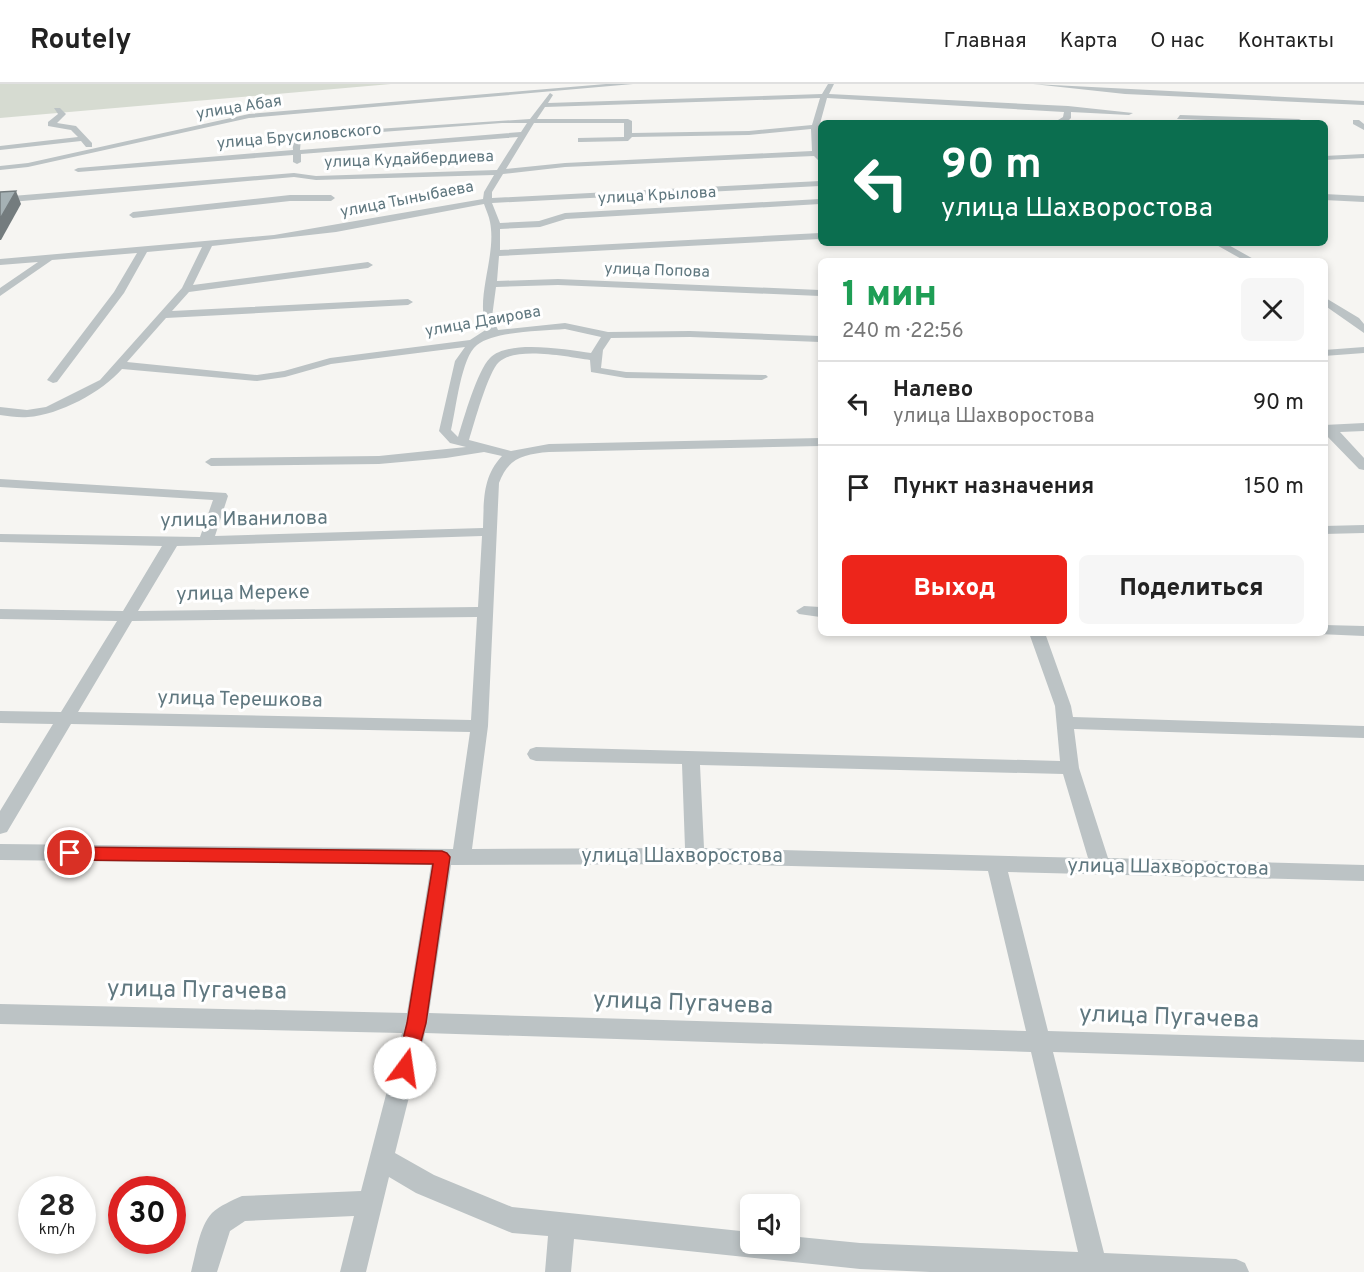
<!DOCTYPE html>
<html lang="ru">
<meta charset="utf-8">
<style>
:root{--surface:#fff;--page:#f6f6f6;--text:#222;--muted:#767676;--line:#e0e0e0;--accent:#ed251b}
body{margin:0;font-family:Overpass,sans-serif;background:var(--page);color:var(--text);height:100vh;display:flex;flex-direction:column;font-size:22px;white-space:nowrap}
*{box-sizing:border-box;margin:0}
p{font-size:20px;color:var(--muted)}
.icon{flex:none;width:33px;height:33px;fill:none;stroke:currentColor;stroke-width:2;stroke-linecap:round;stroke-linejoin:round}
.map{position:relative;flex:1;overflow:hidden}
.drawer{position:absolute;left:818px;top:174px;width:510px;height:378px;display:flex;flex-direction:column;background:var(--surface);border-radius:9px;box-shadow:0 3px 9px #0003}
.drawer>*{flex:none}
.guide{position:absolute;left:818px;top:36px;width:510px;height:126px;border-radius:9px;box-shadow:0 3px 9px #0003;background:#0b6e4f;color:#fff;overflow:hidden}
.buttons{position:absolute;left:740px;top:1110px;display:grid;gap:12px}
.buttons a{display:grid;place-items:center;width:60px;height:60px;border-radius:9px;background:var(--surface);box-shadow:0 3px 9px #0003;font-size:30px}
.speed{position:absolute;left:18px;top:1092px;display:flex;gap:12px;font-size:30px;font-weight:700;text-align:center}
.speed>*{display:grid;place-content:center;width:78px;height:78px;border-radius:50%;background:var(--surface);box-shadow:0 3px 9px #0003;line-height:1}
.speed small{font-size:15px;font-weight:400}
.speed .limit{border:9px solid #d22;background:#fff;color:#111}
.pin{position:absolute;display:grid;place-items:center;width:51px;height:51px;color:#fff;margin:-26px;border:3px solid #fff;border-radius:50%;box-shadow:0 2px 6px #0007}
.me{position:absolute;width:66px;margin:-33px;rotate:14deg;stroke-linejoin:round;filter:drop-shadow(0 0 4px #0008)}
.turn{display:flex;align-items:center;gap:21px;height:126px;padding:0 24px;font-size:27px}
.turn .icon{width:78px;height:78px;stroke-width:2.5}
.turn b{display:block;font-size:42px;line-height:51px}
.round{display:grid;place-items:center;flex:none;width:63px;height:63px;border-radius:9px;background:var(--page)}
.summary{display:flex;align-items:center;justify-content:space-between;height:102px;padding:0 24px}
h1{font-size:36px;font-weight:800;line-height:45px;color:#1e9e55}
.cta{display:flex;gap:12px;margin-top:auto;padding:12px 24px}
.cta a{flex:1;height:69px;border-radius:9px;background:var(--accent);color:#fff;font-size:24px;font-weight:800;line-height:69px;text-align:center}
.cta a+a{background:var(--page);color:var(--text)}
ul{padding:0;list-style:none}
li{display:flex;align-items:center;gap:18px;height:84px;padding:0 24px;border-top:2px solid var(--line)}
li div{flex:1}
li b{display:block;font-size:22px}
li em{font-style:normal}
header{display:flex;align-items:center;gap:36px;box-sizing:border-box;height:84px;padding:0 30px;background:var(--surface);border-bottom:2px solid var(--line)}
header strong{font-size:28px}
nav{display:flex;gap:33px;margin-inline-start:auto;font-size:21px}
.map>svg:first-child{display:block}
</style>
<header>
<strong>Routely</strong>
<nav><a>Главная</a><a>Карта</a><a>О нас</a><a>Контакты</a></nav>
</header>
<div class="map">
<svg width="1364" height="1188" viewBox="0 0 1364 1188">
<rect width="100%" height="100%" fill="#f6f5f2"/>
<path fill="#d6dbd1" d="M0 0H391L0 34Z"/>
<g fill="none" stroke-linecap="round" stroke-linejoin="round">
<path fill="#bcc3c5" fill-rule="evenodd" d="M606 0H633L249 34 28 83 0 86V82L28 79 249 30Z
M828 0H834L829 10 1068 22 1133 29 1129 31 1071 28V34L1066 39H1053L1063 33 1064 28 827 14 818 47 820 78 814 72 565 83 503 90 492 108V114L820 97V102L492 119 500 139 539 137 565 129 820 115V120L566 135 540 143 500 145V166L820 149V155L499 172 497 197 558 195 820 206V212L558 201 496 203 492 233 498 246 565 239 608 248 690 247 820 252V258L690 253 611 254 603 266 601 284 626 288 766 291 768 293 762 296 626 294 591 288 590 276C569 273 516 262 499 278 488 288 474 340 469 356L511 367 549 360 820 354V362L549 368C524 370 508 374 499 399L488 642 472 765 685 764 682 680 536 677 530 675 527 670 530 665 536 663 1060 677 1055 622 1029 549H1045L1071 622 1073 633 1364 642V654L1074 645 1079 684 1108 774 1364 781V797L1008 788 1048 947 1364 956V978L1053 968 1104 1169 1236 1175 1245 1179 1249 1188H930L860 1185 574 1155 571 1188H545L548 1152 512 1149 416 1109 389 1093 366 1188H340L354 1132 245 1137 230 1147 217 1188H191C196 1170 199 1143 212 1129 219 1122 233 1116 242 1112L361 1107 402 949 0 940V920L407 929 431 781 0 776V760L453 765 470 648 71 640 7 748 0 750V727L53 640 0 639V627L61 628 117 537 0 535V525L123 527 162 462 0 458V450L200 453 213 416 0 403V395L226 409 228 412 215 452 483 444C484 418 482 393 502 372L484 368 446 374 379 380 211 382 205 378 211 374 379 372 466 363 450 359 439 347 455 277 465 263 331 280 285 293 257 297 122 285C102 308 59 331 28 333 19 334 9 332 0 331V323L27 326 46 323 100 296 182 204 202 163 147 168 124 209 57 298 53 299 47 296 114 208 137 169 52 176 0 212V204L38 178 0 181V175L274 151 483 115 484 108 494 91 316 96 294 93 0 119V113L294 89 316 92 497 86 518 53 301 70V78L297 80 293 78V71L78 88 74 86 78 84 293 66 292 54 299 50 530 35 550 9 553 11 548 19 822 10ZM820 14 812 41 749 47 632 49V37L628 35H537L545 23ZM502 39H527L521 48 300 66 301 54ZM534 39H624V53L578 54V58H581L628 57 632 53 749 51 811 45 812 67 565 79 506 85ZM484 120C486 126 489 132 490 138 497 172 474 215 487 245L470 256 330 274 284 287 257 291 127 278 166 234 408 221 413 218 408 215 172 227 189 208 368 184 373 181 368 178 193 201 212 162 336 148ZM565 245 601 253 591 269C567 266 509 255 490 274 477 287 464 334 458 353L451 346C456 326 461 273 477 261 495 247 542 247 565 245ZM482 452 478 523 138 527 177 462ZM477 533 471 636 78 628 132 537ZM700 681 1063 690 1088 774 704 764ZM717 780 988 787 1026 947 429 929 451 781ZM425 949 1031 968 1078 1168 860 1159 789 1152V1160H750V1148L512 1123 434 1091 395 1069Z
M1033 0 1364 17V21L1125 10Z
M54 24H60L66 30 57 39 76 42 92 59V63H86L81 57 0 66V62L78 53 71 46 48 42V38L58 30Z
M1180 31 1299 35 1303 37 1293 39 1177 35Z
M1353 36H1359L1364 40V46L1353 40Z
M905 37H967L971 39H901Z
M1364 70V74L1324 76V72Z
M1324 110 1364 112V118L1324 116Z
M290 111H331L335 114 331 117H290L133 134 129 131 133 128Z
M1213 159H1225L1257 177H1245Z
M1324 213 1359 234 1364 240V249L1324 221Z
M1364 263V269L1324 272V266Z
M1364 339V347L1340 348 1364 374V386L1359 385 1324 349V341Z
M1364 441V449L1324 450V442Z
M804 522 820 523V533L799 530 796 527Z
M1324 541 1364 542V552L1318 550 1324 549Z"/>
</g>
<path fill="#747c7e" d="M16 107 21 120 1 156H0V135Z"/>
<path fill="#a5b1b4" stroke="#747c7e" stroke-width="1.5" d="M16 107 0 135V108Z"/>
<path fill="#ed251b" stroke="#9a1812" stroke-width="1.5" d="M70 763 442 767 447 769 450 773 426 939 412 991 405 993 399 991 396 984 407 939 433 780 70 776 64 774 62 769 64 765Z"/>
<g text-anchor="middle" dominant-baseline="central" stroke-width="6" stroke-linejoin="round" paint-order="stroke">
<g font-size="16" fill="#5f777f" stroke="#fff">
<text transform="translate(239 24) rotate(-9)">улица Абая</text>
<text transform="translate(299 53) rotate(-5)">улица Брусиловского</text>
<text transform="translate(409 76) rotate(-2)">улица Кудайбердиева</text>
<text transform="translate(657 112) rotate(-3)">улица Крылова</text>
<text transform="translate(407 116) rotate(-11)">улица Тыныбаева</text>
<text transform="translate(657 187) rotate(2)">улица Попова</text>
<text transform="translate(483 238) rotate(-10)">улица Даирова</text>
</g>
<g font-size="20" fill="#5f777f" stroke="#fff">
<text transform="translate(244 436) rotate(-1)">улица Иванилова</text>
<text transform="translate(243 510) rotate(-1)">улица Мереке</text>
<text transform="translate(240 616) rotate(1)">улица Терешкова</text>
<text x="682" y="773">улица Шахворостова</text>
<text transform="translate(1168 784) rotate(1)">улица Шахворостова</text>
</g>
<g font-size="24" fill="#5f777f" stroke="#fff">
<text transform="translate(197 907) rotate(1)">улица Пугачева</text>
<text transform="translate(683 920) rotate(2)">улица Пугачева</text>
<text transform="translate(1169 934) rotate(2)">улица Пугачева</text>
</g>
</g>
</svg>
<div class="buttons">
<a><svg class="icon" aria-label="sound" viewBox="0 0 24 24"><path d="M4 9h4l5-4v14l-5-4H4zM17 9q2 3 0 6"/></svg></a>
</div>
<div class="speed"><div>28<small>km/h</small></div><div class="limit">30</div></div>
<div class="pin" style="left:70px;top:769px;background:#d93025"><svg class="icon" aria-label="arrive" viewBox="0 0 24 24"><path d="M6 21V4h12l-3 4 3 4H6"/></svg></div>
<svg class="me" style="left:405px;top:984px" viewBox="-20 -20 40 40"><circle r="19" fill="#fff"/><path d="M0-13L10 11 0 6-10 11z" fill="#ed251b"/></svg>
<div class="guide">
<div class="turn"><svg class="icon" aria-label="left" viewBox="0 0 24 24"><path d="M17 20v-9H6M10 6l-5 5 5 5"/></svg><div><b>90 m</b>улица Шахворостова</div></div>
</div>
<section class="drawer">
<div class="summary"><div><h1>1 мин</h1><p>240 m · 22:56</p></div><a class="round"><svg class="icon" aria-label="close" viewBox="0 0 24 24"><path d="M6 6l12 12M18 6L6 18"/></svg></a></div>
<ul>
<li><svg class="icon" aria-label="left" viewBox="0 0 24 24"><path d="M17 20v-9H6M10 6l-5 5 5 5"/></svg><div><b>Налево</b><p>улица Шахворостова</p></div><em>90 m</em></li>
<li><svg class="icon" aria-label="arrive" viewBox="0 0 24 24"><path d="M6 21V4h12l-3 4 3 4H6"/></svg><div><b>Пункт назначения</b></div><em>150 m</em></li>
</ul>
<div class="cta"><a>Выход</a><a>Поделиться</a></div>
</section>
</div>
